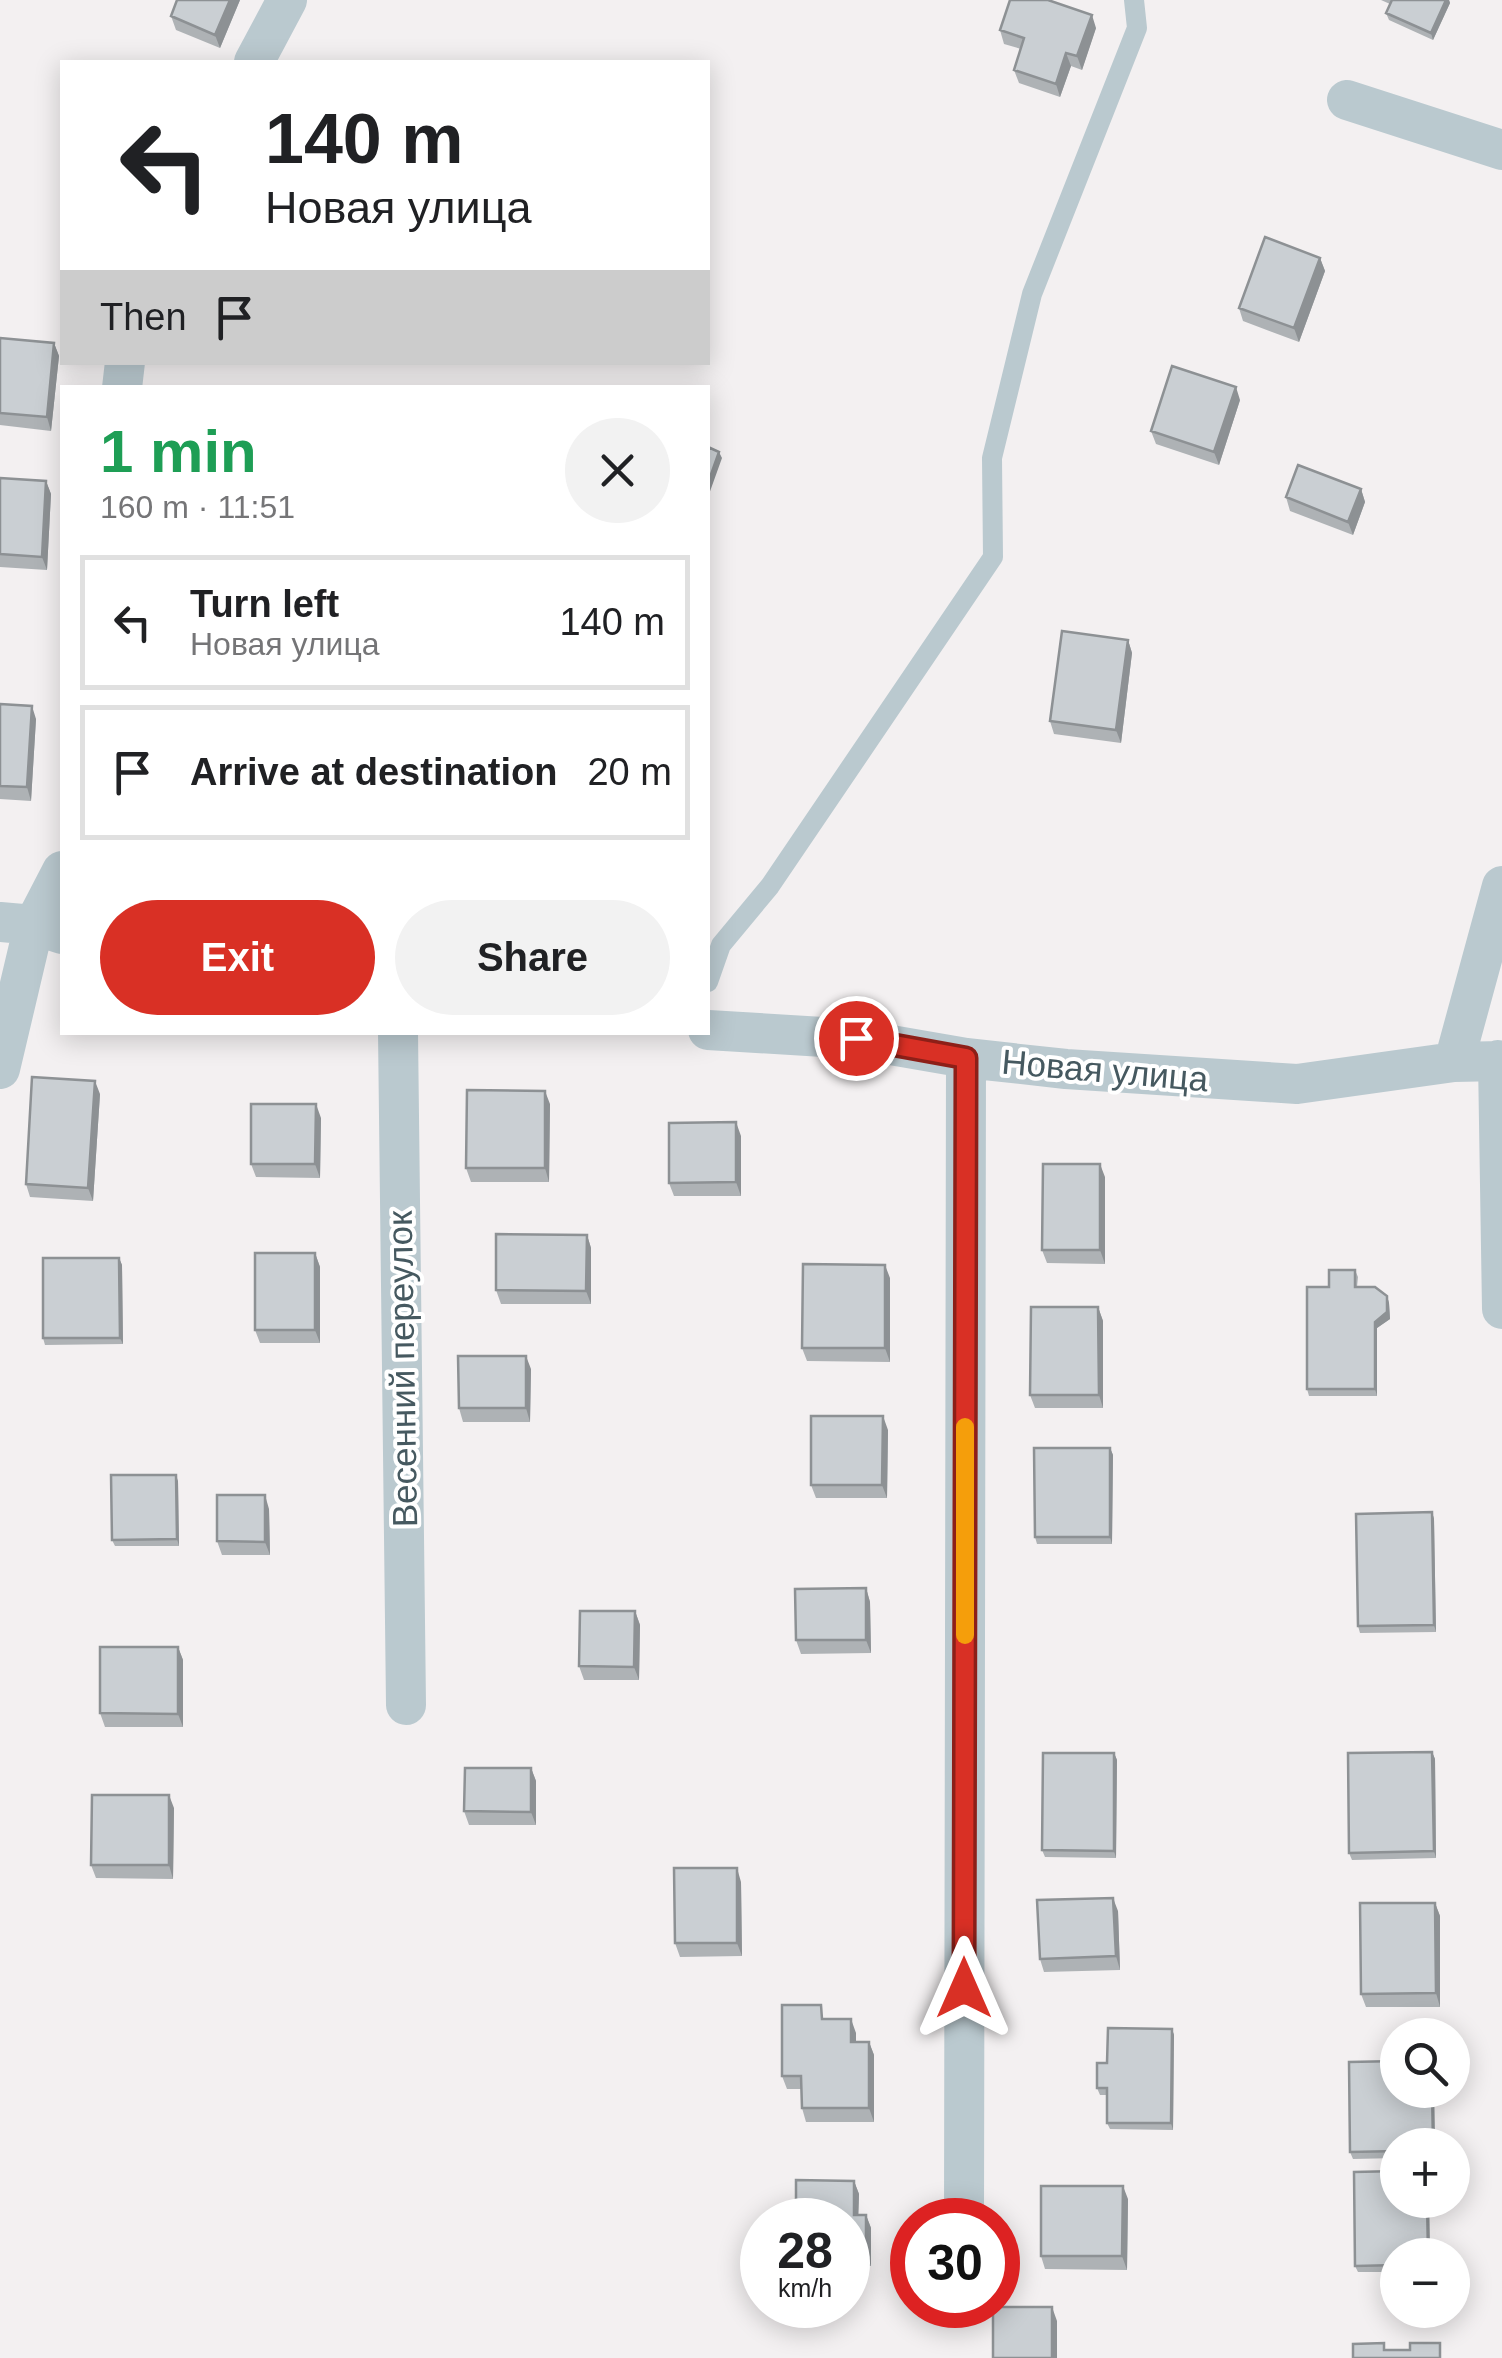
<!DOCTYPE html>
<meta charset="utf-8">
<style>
:root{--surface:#fff;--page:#f2f2f2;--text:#202124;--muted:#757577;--line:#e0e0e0;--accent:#d93025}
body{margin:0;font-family:Helvetica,sans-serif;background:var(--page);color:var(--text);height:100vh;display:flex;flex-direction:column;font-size:38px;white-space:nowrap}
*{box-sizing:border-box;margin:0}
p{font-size:32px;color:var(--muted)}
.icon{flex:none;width:55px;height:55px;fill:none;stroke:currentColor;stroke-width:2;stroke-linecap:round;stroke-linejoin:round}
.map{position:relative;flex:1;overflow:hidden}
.sheet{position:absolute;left:60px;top:385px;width:650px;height:650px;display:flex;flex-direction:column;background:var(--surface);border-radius:0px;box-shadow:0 5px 25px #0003}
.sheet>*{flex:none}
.banner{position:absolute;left:60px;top:60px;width:650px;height:305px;border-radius:0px;box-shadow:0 5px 25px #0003;background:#fff;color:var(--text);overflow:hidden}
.buttons{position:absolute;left:1380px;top:2018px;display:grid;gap:20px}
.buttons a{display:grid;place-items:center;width:90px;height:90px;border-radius:50%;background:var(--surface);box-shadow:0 5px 25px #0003;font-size:50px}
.speed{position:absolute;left:740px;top:2198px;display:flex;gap:20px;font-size:50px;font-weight:700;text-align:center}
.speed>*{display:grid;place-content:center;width:130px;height:130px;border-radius:50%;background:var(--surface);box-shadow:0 5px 25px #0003;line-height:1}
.speed small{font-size:25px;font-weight:400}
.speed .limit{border:15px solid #d22;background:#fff;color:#111}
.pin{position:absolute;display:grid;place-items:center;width:85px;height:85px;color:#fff;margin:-42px;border:5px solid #fff;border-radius:50%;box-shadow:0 2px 10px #0007}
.me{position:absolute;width:110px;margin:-55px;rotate:0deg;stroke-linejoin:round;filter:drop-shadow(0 0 8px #0008)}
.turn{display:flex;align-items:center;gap:35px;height:210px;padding:0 40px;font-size:45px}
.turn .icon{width:130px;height:130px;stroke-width:2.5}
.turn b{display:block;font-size:70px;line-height:85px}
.then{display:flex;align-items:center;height:95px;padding:0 40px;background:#0003;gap:20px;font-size:38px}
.round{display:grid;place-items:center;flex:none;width:105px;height:105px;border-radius:52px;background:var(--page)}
.overview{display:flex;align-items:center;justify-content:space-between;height:170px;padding:0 40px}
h1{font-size:60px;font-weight:700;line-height:75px;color:#1e9e55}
.button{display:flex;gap:20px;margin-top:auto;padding:20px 40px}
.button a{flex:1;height:115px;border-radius:60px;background:var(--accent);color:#fff;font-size:40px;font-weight:700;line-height:115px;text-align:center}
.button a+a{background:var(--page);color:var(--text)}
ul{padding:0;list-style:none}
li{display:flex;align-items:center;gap:30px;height:135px;margin:0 20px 15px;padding:0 20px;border:5px solid var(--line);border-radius:0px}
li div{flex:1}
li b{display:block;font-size:38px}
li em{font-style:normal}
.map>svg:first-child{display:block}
</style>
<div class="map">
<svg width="1502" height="2358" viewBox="0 0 1502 2358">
<rect width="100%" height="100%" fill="#f3f0f1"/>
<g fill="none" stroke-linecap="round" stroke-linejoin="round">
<path stroke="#bac9cf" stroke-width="20" d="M708 982 721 945 770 886 993 557 992 458 1032 294 1137 28 1134 0"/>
<path stroke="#bac9cf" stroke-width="40" d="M254 62 287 0
M1347 100 1502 150
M122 388 125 362
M0 922 34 925 62 934
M708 1030 856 1039 966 1058 1066 1069 1297 1084 1454 1062 1502 1061
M398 1032 406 1705
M1498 1060 1502 1309
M1454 1062 1502 886
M0 1069 34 925 62 871
M964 2220 966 1058"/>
</g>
<path fill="#aeb2b5" d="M240 0 220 48 176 30 171 16Z
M1381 0H1449L1450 3 1433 40 1389 20 1386 13 1390 4Z
M1096 28 1082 70 1071 66 1060 97 1019 83 1014 70 1021 49 1004 44 1000 30Z
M1320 258 1325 271 1299 342 1243 321 1239 308Z
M0 338 54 343 59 356 51 431 0 425Z
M1240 400 1219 465 1156 444 1151 431Z
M0 478 46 481 51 494 47 570 0 567Z
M1361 489 1365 502 1353 535 1290 511 1286 497Z
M1128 640 1132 653 1121 743 1054 734 1050 721Z
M0 704 36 719 31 801 0 799Z
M100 1094 93 1201 30 1197 26 1184Z
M550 1104 549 1182H471L466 1168Z
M321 1118 320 1178 256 1177 251 1164Z
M741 1136V1196H674L669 1183Z
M1105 1177V1264L1047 1263 1042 1250Z
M587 1235 591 1248V1304H501L496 1290Z
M315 1253 320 1267V1343H260L255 1330Z
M119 1258 122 1265 123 1344 45 1345 43 1338Z
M1355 1270 1358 1277 1357 1287 1387 1296 1389 1303 1390 1319 1377 1328V1396H1309L1307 1389 1329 1287Z
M890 1278V1362L807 1361 802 1348Z
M1098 1307 1103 1321V1408H1035L1030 1395Z
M531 1369 530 1422H463L459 1408Z
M888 1430 887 1498H816L811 1485Z
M1110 1448 1113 1455 1112 1544H1037L1035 1537Z
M178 1481 179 1546H115L112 1540Z
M269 1509 270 1555H222L217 1541Z
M1432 1512 1434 1519 1436 1632 1360 1633 1358 1626Z
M866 1588 870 1602 871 1653 801 1654 796 1640Z
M635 1611 640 1625 639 1680H584L579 1666Z
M178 1647 183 1660V1727H105L100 1713Z
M1432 1752 1435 1759 1436 1858 1352 1860 1349 1853Z
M1114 1753 1117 1760 1116 1858 1045 1857 1042 1850Z
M531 1768 536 1781V1825H469L464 1811Z
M174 1808 173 1879 96 1878 91 1865Z
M741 1882 742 1956 680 1957 675 1943Z
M1435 1903 1440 1916V2007H1366L1361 1994Z
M1118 1911 1120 1970 1044 1972 1040 1959Z
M826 2019 856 2033V2042H869L874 2055V2122H806L802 2108 801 2089H787L782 2076Z
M1172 2029 1174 2035 1173 2130 1110 2129 1107 2123V2095H1100L1097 2088 1107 2063Z
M1398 2090H1434L1435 2145H1398V2158L1353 2159 1350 2152Z
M854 2181 859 2194 858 2215H866L871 2228V2266H858V2294H848V2220L796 2215Z
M1128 2199 1127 2270 1045 2269 1041 2256Z
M1398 2200H1429L1430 2255H1398V2272H1358L1355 2266Z"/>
<path fill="#8d9194" d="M230 0H240L220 48 215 35Z
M1446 0H1449L1450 3 1433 40 1431 33Z
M1092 15 1096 28 1082 70 1077 56Z
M1066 53 1071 66 1060 97 1056 84Z
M1320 258 1325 271 1299 342 1294 328Z
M54 343 59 356 51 431 47 417Z
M1236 387 1240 400 1219 465 1214 452Z
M719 452 722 458 708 497V483Z
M46 481 51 494 47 570 42 557Z
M1361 489 1365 502 1353 535 1348 522Z
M1128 640 1132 653 1121 743 1116 730Z
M32 706 36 719 31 801 27 787Z
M95 1081 100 1094 93 1201 88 1188Z
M545 1091 550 1104 549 1182 545 1168Z
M316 1104 321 1118 320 1178 315 1164Z
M736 1122 741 1136V1196L736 1182Z
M1100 1164 1105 1177V1264L1100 1250Z
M587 1235 591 1248V1304L586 1291Z
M315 1253 320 1267V1343L315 1330Z
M119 1258 122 1265 123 1344 120 1338Z
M885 1265 890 1278V1362L885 1348Z
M1387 1296 1389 1303 1390 1319 1377 1328V1396L1375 1389V1322Z
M1098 1307 1103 1321V1408L1099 1395Z
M526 1356 531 1369 530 1422 526 1408Z
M883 1416 888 1430 887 1498 882 1485Z
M1110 1448 1113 1455 1112 1544 1110 1537Z
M176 1475 178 1481 179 1546 177 1539Z
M265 1495 269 1509 270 1555 265 1542Z
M1432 1512 1434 1519 1436 1632 1434 1625Z
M866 1588 870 1602 871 1653 866 1640Z
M635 1611 640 1625 639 1680 634 1667Z
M178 1647 183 1660V1727L178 1714Z
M1432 1752 1435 1759 1436 1858 1434 1851Z
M1114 1753 1117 1760 1116 1858 1114 1851Z
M531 1768 536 1781V1825L531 1812Z
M169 1795 174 1808 173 1879 169 1865Z
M737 1868 741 1882 742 1956 737 1943Z
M1113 1898 1118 1911 1120 1970 1116 1956Z
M1435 1903 1440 1916V2007L1436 1993Z
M851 2019 856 2033V2055L851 2042Z
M1172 2029 1174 2035 1173 2130 1171 2123Z
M869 2042 874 2055V2122L869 2108Z
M1432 2090H1434L1435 2145H1433Z
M854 2181 859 2194 858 2228 854 2215Z
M1123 2186 1128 2199 1127 2270 1122 2256Z
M1427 2200H1429L1430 2255H1428Z
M866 2215 871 2228V2266L866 2253Z
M854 2253 858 2266V2294L853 2280Z
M1052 2307 1057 2321V2358H1052Z"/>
<path fill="#cacfd3" stroke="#8d9194" stroke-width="2.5" d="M177 0H230L215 35 171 16Z
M1010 0H1048L1092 15 1077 56 1066 53 1056 84 1014 70 1024 38 1000 30Z
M1392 0H1446L1431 33 1386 13Z
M1265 237 1320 258 1294 328 1239 308Z
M0 338 54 343 47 417 0 413Z
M1172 366 1236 387 1214 452 1151 431Z
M708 447 719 452 708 483Z
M1298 465 1361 489 1348 522 1286 497Z
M0 478 46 481 42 557 0 554Z
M1062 631 1128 640 1116 730 1050 721Z
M0 704 32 706 27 787 0 786Z
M32 1077 95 1081 88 1188 26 1184Z
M467 1090 545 1091V1168H466Z
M251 1104H316L315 1164H251Z
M736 1122V1182L669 1183V1123Z
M1043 1164H1100V1250H1042Z
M496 1234 587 1235 586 1291 496 1290Z
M255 1253H315V1330H255Z
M43 1258H119L120 1338H43Z
M803 1264 885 1265V1348H802Z
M1329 1270H1355V1287H1375L1387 1296V1312L1375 1322V1389H1307V1287H1329Z
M1031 1307H1098L1099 1395H1030Z
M458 1356H526V1408H459Z
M811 1416H883L882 1485H811Z
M1034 1448H1110V1537H1035Z
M111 1475H176L177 1539 112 1540Z
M217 1495H265V1542L217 1541Z
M1432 1512 1434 1625 1358 1626 1356 1514Z
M866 1588V1640H796L795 1589Z
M580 1611H635L634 1667 579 1666Z
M100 1647H178V1714L100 1713Z
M1432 1752 1434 1851 1349 1853 1348 1753Z
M1043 1753H1114V1851L1042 1850Z
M465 1768H531V1812L464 1811Z
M92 1795H169V1865H91Z
M674 1868H737V1943H675Z
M1113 1898 1116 1956 1040 1959 1037 1900Z
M1360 1903H1435L1436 1993 1361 1994Z
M782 2005H821L822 2019H851V2042H869V2108H802L801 2076H782Z
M1108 2028 1172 2029 1171 2123H1107V2088H1097V2063H1107Z
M1398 2061V2090H1432L1433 2145H1398V2151L1350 2152 1349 2062Z
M1398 2171V2200H1427L1428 2255H1398V2265L1355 2266 1354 2172Z
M796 2180 854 2181V2215H866V2253H854L853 2280H848V2220H778V2214L796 2215Z
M1041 2186H1123L1122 2256H1041Z
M993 2307H1052V2358H993Z
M1384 2343V2350H1410V2343H1440V2358H1353V2344Z"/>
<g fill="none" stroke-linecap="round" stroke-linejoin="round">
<g stroke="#8d1f18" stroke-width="25">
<path id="route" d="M856 1038 966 1058 964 1988"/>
</g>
<use href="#route" stroke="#d93025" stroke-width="18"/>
<path stroke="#f59e0b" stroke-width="18" d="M965 1635V1427"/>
</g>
<g text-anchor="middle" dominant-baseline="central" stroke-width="8" stroke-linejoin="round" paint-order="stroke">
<g font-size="35" fill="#465960" stroke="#fff">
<text transform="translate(1105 1070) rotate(5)">Новая улица</text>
<text transform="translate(402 1369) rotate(-91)">Весенний переулок</text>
</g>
</g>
</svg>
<div class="buttons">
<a><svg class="icon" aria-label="search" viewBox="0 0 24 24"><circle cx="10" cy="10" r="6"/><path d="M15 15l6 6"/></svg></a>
<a>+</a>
<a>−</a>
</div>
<div class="speed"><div>28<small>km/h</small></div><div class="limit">30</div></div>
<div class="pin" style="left:856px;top:1038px;background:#d93025"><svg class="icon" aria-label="arrive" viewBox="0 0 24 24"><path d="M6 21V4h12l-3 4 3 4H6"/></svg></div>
<svg class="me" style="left:964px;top:1988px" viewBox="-20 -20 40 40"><path d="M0-17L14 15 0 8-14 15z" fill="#d93025" stroke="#fff" stroke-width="4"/></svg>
<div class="banner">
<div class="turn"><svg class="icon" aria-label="left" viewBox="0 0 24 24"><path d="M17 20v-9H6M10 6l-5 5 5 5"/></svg><div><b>140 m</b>Новая улица</div></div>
<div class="then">Then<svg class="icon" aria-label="arrive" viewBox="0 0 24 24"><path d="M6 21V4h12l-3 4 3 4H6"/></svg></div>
</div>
<section class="sheet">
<div class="overview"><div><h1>1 min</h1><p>160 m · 11:51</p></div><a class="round"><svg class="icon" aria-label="close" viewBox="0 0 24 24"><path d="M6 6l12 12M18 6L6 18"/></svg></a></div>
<ul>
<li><svg class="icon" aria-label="left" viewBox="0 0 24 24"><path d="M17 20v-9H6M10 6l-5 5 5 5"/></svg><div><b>Turn left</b><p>Новая улица</p></div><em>140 m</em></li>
<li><svg class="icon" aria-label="arrive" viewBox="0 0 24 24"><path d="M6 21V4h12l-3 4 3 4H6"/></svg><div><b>Arrive at destination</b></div><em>20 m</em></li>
</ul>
<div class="button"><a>Exit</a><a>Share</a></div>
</section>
</div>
